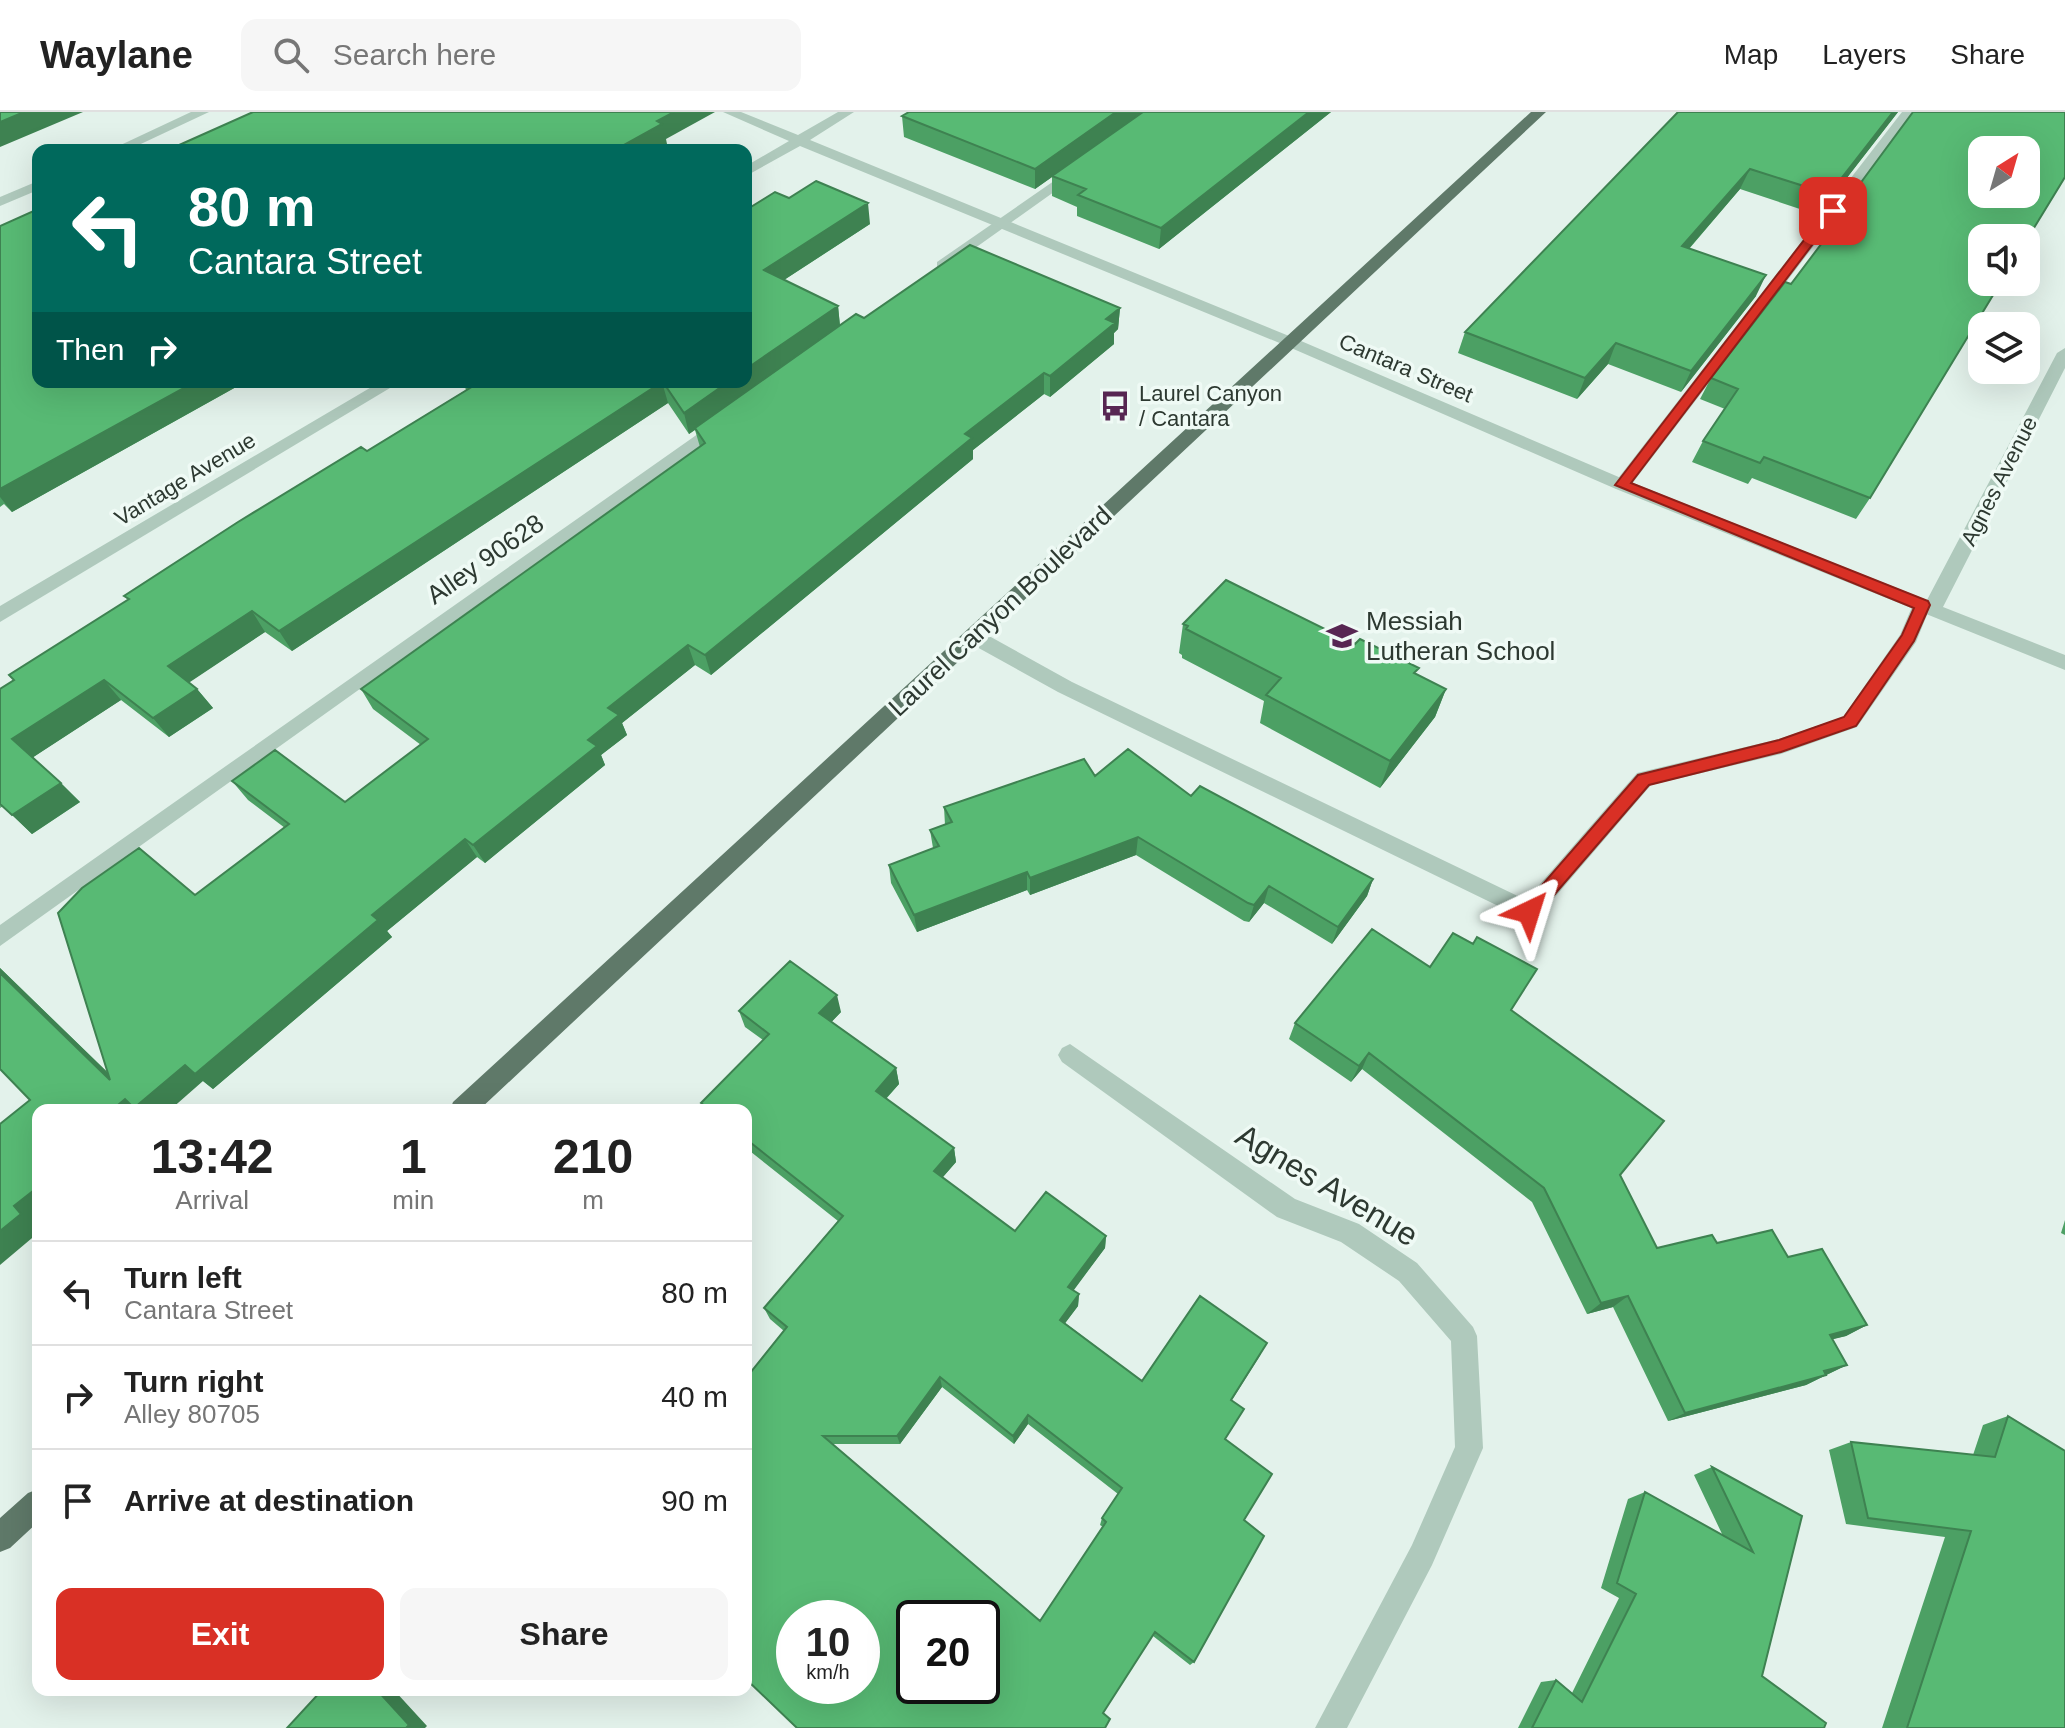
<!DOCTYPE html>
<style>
:root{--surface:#fff;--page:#f6f6f6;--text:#222;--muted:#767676;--line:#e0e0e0;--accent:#d93025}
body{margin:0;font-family:Helvetica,sans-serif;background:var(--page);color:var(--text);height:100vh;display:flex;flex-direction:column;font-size:30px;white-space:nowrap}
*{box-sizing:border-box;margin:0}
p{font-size:26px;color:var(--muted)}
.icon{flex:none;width:44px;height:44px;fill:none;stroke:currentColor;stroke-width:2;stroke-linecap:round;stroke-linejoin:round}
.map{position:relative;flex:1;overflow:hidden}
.side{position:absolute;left:32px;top:992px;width:720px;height:592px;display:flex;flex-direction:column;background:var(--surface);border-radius:16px;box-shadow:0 8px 32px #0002}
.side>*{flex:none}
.guide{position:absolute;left:32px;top:32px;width:720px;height:244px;border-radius:16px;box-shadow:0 8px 32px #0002;background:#00695c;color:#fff;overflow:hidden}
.needle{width:52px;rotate:37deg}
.buttons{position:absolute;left:1968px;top:24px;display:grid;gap:16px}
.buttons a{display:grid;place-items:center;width:72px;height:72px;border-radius:16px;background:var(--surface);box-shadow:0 8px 32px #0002;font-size:40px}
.speed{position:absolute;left:776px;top:1488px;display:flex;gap:16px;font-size:40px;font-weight:700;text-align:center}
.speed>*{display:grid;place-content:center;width:104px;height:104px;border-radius:50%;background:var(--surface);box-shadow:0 8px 32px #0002;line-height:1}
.speed small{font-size:20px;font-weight:400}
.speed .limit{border:4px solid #111;border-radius:12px;background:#fff;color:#111}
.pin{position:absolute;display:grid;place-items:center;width:68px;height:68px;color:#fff;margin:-34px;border-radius:16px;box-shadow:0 4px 12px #0006}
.me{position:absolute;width:88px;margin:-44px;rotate:41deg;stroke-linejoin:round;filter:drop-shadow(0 0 6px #0008)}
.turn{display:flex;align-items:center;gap:28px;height:168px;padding:0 24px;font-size:36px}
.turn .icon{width:104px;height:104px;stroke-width:2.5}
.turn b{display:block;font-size:56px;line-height:68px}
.then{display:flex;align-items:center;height:76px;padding:0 24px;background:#0003;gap:16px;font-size:30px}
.eta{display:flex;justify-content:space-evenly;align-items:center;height:136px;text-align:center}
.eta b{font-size:48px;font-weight:700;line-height:56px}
.button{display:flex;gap:16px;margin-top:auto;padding:16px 24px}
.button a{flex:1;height:92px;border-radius:16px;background:var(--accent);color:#fff;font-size:32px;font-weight:700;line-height:92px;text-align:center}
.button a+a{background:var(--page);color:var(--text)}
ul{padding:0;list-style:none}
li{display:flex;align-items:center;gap:24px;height:104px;padding:0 24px;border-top:2px solid var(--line)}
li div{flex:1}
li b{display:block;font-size:30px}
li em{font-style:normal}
header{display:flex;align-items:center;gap:48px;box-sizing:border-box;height:112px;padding:0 40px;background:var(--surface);border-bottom:2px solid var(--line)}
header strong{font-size:38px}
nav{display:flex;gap:44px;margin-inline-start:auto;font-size:28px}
.search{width:560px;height:72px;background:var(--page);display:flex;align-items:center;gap:20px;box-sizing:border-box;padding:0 28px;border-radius:16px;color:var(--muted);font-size:30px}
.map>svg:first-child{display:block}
</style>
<header>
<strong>Waylane</strong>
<div class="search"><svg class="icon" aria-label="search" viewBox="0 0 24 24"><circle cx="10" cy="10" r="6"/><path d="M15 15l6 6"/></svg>Search here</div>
<nav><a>Map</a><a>Layers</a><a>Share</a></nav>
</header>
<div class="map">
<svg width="2065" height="1616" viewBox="0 0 2065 1616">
<rect width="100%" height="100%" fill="#e3f2eb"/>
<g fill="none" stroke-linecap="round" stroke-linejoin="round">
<path fill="#afc9bc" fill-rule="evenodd" d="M1902 0H1916L1628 377H1616L1613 373 1616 369Z
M1077 53 1084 57 1082 60 947 156H937V150Z
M722 305 730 310 728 314 0 834V813Z
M1922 486 1931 493 1916 530 1857 615 1781 642 1651 673 1537 806 1529 809 1058 580 966 529 964 524 973 517 980 519 1072 570 1526 788 1637 661 1779 627 1843 605 1900 523 1915 488Z"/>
<path fill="#afc9bc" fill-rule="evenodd" d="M191 0H209L128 38H110Z
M723 0H741L798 23 838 0H854L810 28 1294 226 1628 369 1927 488 2057 241 2065 236V256L1943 495 2065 543V558L1616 377 1282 232 800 34 746 64V54L789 29Z
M38 69V78L0 94V85Z
M380 270H400L0 510V494Z
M1070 932 1295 1087 1359 1112 1417 1151 1473 1215 1477 1224 1483 1336 1432 1453 1347 1616H1315L1412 1433 1455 1335 1451 1229 1399 1169 1341 1130 1277 1105 1062 950 1058 943 1062 936Z"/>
<path fill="#5f7969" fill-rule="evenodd" d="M1531 0H1546L479 998H450L453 990Z
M38 1377V1410L10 1436 0 1440V1406L28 1381Z"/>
</g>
<path fill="#4ca064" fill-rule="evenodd" d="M909 0H1331L1159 137 1077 104V95L1052 84V65L1035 77 904 25 902 4Z
M1678 0H1898L1818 103 1740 77 1689 137 1756 184 1681 280 1608 252 1577 287 1458 241 1465 220Z
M1913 0 1870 386 1856 407 1752 366 1748 372 1692 350 1703 329 1725 297 1700 287 1711 266 1791 172 1838 109H1837L1848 88Z
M789 86 870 112 784 168 838 194 840 213 864 206 1120 196 1118 217 1114 221V232L1050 285 1044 282 973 338V347L711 563 695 553 622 611 627 623 601 643 605 653 485 751 477 745 387 819 392 825 213 977 203 969 30 988 0 957V856L108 961 195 783 285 716 248 688 232 669 345 690 421 633 373 597 361 577 700 335 695 318 689 322 668 291 292 539 265 520 189 570 197 577 213 596 169 625 121 588 33 645 80 690 32 722 3 694 0 696 14 568 9 563 128 488 124 484 367 339 466 278 464 272Z
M0 114 38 270H245L12 400 4 392 0 395Z
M1183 512 1355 532 1446 577 1435 605 1380 676 1260 611 1264 589 1182 546V543L1179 541Z
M1095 664 1191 684 1373 767 1367 784 1332 832 1264 791 1249 810 1244 809 1136 743 1030 783 1027 778 917 820 891 771 889 753 933 736 930 718 945 713 944 695Z
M1430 855 1511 898 1620 1063 1657 1136 1717 1131 1788 1145 1867 1213 1846 1224 1832 1227 1847 1253 1806 1273 1668 1309 1613 1195 1587 1202 1532 1090 1362 957 1351 970 1289 927 1295 911Z
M739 899 841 900 831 910 896 956 899 972 886 987 954 1036 956 1050 942 1066 1015 1119 1106 1124 1105 1136 1073 1178 1079 1182 1078 1194 1065 1211 1142 1269 1261 1242 1232 1288 1225 1327 1244 1408 1194 1550 1190 1553 1153 1524 797 1616 784 1219 770 1207 764 1196 838 1109 746 1036V998H705L701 991 763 928 745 915ZM942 1275 1014 1332 1028 1312 1118 1382 1102 1406 1100 1413 1103 1415 1040 1509 833 1332H900Z
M2065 1108V1123L2061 1121Z
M2008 1304 2065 1616H1882L1945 1425 1846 1412 1829 1338 1851 1330 1973 1343 1983 1313Z
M1712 1355 1802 1404 1762 1564 1824 1616H1518L1541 1570 1556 1568 1572 1581 1619 1486 1601 1476 1628 1387 1645 1380 1723 1424 1694 1363Z"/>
<path fill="#3e8251" d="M24 0H83L0 35V10Z
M674 0H715L666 27 667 32 657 38H615L657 9Z
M1116 0H1144L1035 77V57Z
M1309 0H1331L1159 137 1161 116Z
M1893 0H1898L1818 103 1829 82Z
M1750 57 1740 77 1673 155 1682 134Z
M868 91 870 112 767 179 764 158Z
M1766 163 1756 184 1681 280 1691 259Z
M838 194 840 215 689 322 684 301 728 270H746V257Z
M1120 196 1118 217 1114 221V232L1050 285V264L1106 207Z
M1616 231 1608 252 1577 287 1585 266Z
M1044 261V282L973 338V347L711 563 705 543 965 322Z
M195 270H245L12 400 0 385V377Z
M662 270 668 291 292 539 279 519Z
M252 499 265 520 184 574 168 554Z
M688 533 695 553 622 611 627 623 601 643 605 653 485 751 473 733 588 628 608 596Z
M104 568 121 588 32 646 12 627Z
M197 577 213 596 169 625 153 606Z
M1446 577 1435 605 1380 676 1390 649Z
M61 671 80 690 32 722 12 703Z
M1138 725 1136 743 1030 783V766Z
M465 727 477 745 387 819 392 825 213 977 203 969 170 998H112L125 987 185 953Z
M1027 760V778L917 820 914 803Z
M1373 767 1367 784 1332 832 1338 815Z
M1269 774 1264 791 1249 810 1254 793Z
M0 856 131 983 110 968 0 861Z
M837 883 841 900 824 918 819 901Z
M1369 941 1362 957 1351 970 1359 954Z
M896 956 899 972 879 994 876 979Z
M954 1036 956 1050 936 1073 934 1059Z
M38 1075V1121L0 1153V1119L14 1094Z
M1106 1124 1105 1136 1068 1186V1175Z
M1079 1182 1078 1194 1060 1218V1208Z
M1628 1184 1613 1195 1587 1202 1601 1191Z
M1867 1213 1846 1224 1810 1233 1830 1223Z
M1847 1253 1826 1263 1824 1259Z
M1826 1263 1806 1273 1668 1309 1685 1301Z
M940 1265 942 1275 900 1332 897 1324Z
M1028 1303V1312L1014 1332 1013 1324Z
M377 1578H394L427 1614 425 1616H406Z
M648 1578H660L658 1581 647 1579Z"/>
<path fill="#58ba74" stroke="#3e8251" stroke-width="2" fill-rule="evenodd" d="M0 0H24L0 10Z
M253 0H674L657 9 662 12 615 38H168Z
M909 0H1116L1035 57 902 4Z
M1143 0H1309L1161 116 1078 83 1086 77 1052 64Z
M1678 0H1893L1829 82 1750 57 1682 134 1766 163 1691 259 1616 231 1585 266 1465 220Z
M1913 0H2065V65L2026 129V126H1982V170H2001L1870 386 1764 345 1760 351 1703 329 1738 277 1711 266 1785 170 1791 172 1853 90 1848 88ZM1982 38H2026V82H1982Z
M816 69 868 91 764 158 838 194 746 257V98L775 80 789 86Z
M38 97V270H195L0 377V114Z
M970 133 1120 196 1106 207 1115 211 1050 264 1044 261 965 322 972 326 705 543 688 533 608 596 619 603 588 628 597 634 473 733 465 727 372 803 378 808 195 962 185 953 134 996 125 987 112 998H38V1075L14 1094 21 1102 0 1119V1012L30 988 0 957V861L110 968 58 801 82 776 139 736 195 783 289 712 232 669 275 638 345 690 428 627 361 577 705 331 695 316 856 202 864 206Z
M467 270H662L279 519 252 499 168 554 197 577 153 606 104 568 12 627 61 671 12 703 0 692V577L14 568 9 563 129 487 124 484 238 410 361 335 367 339 470 276 464 272Z
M663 270H728L684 301Z
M1226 468 1355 532 1360 527 1419 556 1414 561 1446 577 1390 649 1266 583 1281 566 1186 517 1188 514 1183 512Z
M1128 637 1191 684 1200 674 1373 767 1338 815 1269 774 1254 793 1248 791 1138 725 1030 766 1027 760 914 803 889 753 939 734 930 718 952 710 944 695 1084 647 1095 664Z
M1372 817 1430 855 1453 821 1473 832 1477 825 1537 857 1511 898 1664 1009 1620 1063 1657 1136 1712 1123 1717 1131 1772 1118 1788 1145 1822 1137 1867 1213 1830 1223 1847 1253 1824 1259 1826 1263 1685 1301 1628 1184 1601 1191 1544 1076 1369 941 1359 954 1295 911Z
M790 849 837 883 819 901 896 956 876 979 954 1036 934 1059 1015 1119 1046 1080 1106 1124 1068 1175 1079 1182 1060 1208 1142 1269 1200 1184 1267 1231 1231 1288 1244 1297 1225 1327 1272 1362 1244 1408 1264 1424 1194 1550 1155 1520 1103 1601 1110 1607 1105 1616H797L746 1567V1266L787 1215 764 1196 843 1104 746 1027V998H710L701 991 769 922 739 899ZM940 1265 1013 1324 1028 1303 1122 1376 1102 1406 1106 1410 1040 1509 823 1324H897ZM794 1506H862V1574H794ZM914 1506H982V1574H914Z
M2008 1304 2065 1339V1616H1907L1971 1419 1868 1406 1851 1330 1995 1345Z
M1712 1355 1802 1404 1762 1564 1826 1611 1824 1616H1532L1556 1568 1582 1590 1636 1482 1617 1471 1645 1380 1753 1440Z
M322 1578H377L409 1613 406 1616H287Z"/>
<path fill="#d93025" stroke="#8d1f18" stroke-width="2" d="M1828 97 1838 99 1631 371 1928 489 1930 493 1914 529 1856 614 1781 640 1649 673 1535 805H1523L1520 800 1523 795 1638 663 1779 628 1844 605 1902 523 1914 496 1615 373Z"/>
<defs>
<g id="bus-bare" transform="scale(2.4)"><path d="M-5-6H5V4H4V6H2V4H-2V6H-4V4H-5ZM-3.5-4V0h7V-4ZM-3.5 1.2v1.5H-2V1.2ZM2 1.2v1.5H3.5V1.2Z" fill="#572652" stroke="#effaf5" stroke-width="2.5" paint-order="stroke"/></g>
<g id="school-bare" transform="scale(2.4)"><path d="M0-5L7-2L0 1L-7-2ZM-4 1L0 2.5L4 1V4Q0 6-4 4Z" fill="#572652" stroke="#effaf5" stroke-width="2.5" paint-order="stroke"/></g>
</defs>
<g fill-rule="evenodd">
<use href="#bus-bare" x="1115" y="294"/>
<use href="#school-bare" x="1342" y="524"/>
</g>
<g text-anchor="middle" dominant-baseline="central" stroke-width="7" stroke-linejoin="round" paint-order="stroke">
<g font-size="22" fill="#2d3931" stroke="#effaf5">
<text transform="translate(1406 256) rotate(23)">Cantara Street</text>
<text transform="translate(185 367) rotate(-31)">Vantage Avenue</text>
<text transform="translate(1999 369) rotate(-63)">Agnes Avenue</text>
</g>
<g font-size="22" fill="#2d3931" stroke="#effaf5" text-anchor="start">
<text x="1139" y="281">Laurel Canyon<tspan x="1139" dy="25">/ Cantara</tspan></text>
</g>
<g font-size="26" fill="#2d3931" stroke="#effaf5">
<text transform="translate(485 447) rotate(-35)">Alley 90628</text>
<text transform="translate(1000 499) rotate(-43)">Laurel Canyon Boulevard</text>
</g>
<g font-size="26" fill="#2d3931" stroke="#effaf5" text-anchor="start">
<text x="1366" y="509">Messiah<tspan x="1366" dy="30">Lutheran School</tspan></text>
</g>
<g font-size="32" fill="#2d3931" stroke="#effaf5">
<text transform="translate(1327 1073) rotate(31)">Agnes Avenue</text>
</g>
</g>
</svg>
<div class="buttons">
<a><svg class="needle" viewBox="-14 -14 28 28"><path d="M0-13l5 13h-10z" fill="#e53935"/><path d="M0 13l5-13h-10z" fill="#767676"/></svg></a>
<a><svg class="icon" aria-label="sound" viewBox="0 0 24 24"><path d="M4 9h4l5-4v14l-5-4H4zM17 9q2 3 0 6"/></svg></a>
<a><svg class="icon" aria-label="layers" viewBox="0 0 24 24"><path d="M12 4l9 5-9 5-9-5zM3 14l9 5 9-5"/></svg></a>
</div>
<div class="speed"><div>10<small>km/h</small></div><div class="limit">20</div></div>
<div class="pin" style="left:1833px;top:99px;background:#d93025"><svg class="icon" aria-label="arrive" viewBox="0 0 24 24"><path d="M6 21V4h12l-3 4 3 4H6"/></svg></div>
<svg class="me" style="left:1529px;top:800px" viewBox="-20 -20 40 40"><path d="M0-17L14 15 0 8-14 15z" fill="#d93025" stroke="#fff" stroke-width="4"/></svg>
<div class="guide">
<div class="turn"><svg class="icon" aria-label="left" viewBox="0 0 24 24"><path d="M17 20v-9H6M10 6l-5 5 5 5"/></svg><div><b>80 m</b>Cantara Street</div></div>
<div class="then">Then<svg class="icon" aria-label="right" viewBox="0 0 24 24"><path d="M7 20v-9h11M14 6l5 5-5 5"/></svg></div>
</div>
<section class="side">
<div class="eta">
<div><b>13:42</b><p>Arrival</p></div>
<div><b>1</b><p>min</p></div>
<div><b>210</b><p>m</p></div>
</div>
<ul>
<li><svg class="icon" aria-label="left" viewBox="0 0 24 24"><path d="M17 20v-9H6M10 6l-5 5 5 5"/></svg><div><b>Turn left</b><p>Cantara Street</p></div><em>80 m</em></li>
<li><svg class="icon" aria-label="right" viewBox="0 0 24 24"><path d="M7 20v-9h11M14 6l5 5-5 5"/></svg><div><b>Turn right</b><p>Alley 80705</p></div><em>40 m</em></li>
<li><svg class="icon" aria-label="arrive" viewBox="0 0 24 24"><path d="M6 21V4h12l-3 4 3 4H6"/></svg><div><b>Arrive at destination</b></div><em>90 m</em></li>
</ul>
<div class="button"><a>Exit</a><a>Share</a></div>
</section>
</div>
